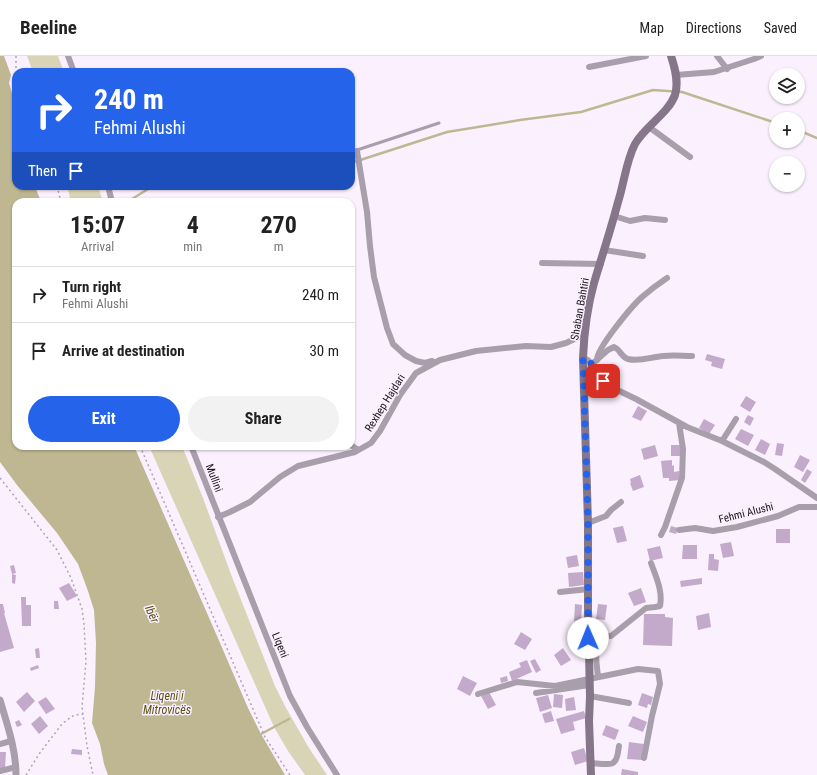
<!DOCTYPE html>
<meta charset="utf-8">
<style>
:root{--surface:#fff;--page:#f2f2f2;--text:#222;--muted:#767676;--line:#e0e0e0;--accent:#2563eb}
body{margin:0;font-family:"Roboto Condensed",sans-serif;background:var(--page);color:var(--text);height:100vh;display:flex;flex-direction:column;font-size:15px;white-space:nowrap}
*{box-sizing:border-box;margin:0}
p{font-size:13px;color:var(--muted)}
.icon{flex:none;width:22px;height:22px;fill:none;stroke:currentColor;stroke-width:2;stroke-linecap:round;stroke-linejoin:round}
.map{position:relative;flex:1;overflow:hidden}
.drawer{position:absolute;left:12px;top:142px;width:343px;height:252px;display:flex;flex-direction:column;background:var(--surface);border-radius:12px;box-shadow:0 1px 3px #0004}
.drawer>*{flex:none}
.top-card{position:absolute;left:12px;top:12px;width:343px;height:122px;border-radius:12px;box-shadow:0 1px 3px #0004;background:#2563eb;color:#fff;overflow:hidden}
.fabs{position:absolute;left:769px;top:12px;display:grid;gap:8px}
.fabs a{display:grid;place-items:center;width:36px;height:36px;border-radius:50%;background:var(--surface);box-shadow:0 1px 3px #0004;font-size:20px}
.pin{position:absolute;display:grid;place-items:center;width:34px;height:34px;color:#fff;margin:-17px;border-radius:8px;box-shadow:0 2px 6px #0006}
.me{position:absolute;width:44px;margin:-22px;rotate:359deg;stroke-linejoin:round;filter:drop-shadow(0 0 3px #0008)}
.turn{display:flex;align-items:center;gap:14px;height:84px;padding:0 16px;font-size:18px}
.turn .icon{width:52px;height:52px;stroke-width:2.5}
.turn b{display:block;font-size:28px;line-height:34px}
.then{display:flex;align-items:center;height:38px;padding:0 16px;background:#0003;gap:8px;font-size:15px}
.eta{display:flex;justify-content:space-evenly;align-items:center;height:68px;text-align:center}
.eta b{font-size:24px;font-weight:700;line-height:28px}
.cta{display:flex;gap:8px;margin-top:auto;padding:8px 16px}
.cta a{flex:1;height:46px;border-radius:24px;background:var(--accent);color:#fff;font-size:16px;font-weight:700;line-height:46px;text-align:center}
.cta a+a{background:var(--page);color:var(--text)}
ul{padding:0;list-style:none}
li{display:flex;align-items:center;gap:12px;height:56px;padding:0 16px;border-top:1px solid var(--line)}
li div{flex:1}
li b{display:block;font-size:15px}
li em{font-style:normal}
header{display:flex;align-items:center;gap:24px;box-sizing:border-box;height:56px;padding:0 20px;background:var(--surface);border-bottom:1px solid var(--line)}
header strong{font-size:19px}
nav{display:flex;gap:22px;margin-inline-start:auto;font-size:14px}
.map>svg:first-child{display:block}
</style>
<header>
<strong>Beeline</strong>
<nav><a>Map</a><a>Directions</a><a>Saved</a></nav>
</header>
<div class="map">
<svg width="817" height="719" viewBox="0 0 817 719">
<rect width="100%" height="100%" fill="#fbf0fe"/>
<path fill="#d9d4b6" d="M27 0H58L64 16H33Z
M67 130H98L103 146H71Z
M149 390H182L203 442 232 521 275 630 286 652 309 692 327 719H305L288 695 274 671Z"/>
<path fill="#beb791" d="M0 0H4L11 19 9 27 16 52V130H35L41 146H16V390H134L217 580 248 652 261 678 285 719H108L104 708 100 688 92 667 95 631 96 587 94 554 88 535 78 508 57 477 17 429 0 406Z"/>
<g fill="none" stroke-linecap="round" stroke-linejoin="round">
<path stroke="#beb791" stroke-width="2.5" d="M798 74 817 82
M351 107 447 76 520 64 581 56 653 34 682 36 776 67
M127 146 153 130
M261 678 289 663"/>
</g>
<path fill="#c3aaca" d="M707 298 725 303 722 313 711 310 712 306 705 304Z
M746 340 756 346 750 356 740 350Z
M638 350 647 355 641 365 632 361Z
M748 359 754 362 750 370 744 366Z
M704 363 715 369 709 378 699 372Z
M741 373 754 379 748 390 735 383Z
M761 383 770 388 765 399 755 394Z
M777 387 784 388 782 400 775 399Z
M655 389 658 400 644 404 641 393Z
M671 389H681V400H671Z
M800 399 810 404 803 416 794 411Z
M672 404V410L674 409V416L679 415 680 424 669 425V422H663L661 405Z
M807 413 812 416 805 427 801 424Z
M640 419 644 431 633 435 630 427H631L630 423Z
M623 470 627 485 617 487 613 472Z
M671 470 678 472 676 478 669 476Z
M776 473H790V487H776Z
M731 486 734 500 723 502 720 488Z
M683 489H697V503H682Z
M660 490 663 502 650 505 647 493Z
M709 498H714V503L719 504 718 515 708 514Z
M577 499 579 510 568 512 566 501Z
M14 509 16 517 12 518 10 510Z
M583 516 584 529 569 531 568 517Z
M12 518 16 519 15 528 12 527Z
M702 522V528L681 531 680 525Z
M69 527 77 540 67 545 59 532Z
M641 532 646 546 634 550 628 537Z
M21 541H26V549H31V570H22Z
M54 545H58L59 553H54Z
M0 548H3L5 557H4L14 592 0 596Z
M575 548 582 549 581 565H574Z
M598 548 607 549 605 564 596 563Z
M709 557 711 571 698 574 696 560Z
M644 558H665V561L673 562 672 590 643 589Z
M521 576 532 583 525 594 514 588Z
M39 592 40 602H36L35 593Z
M563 592 571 604 561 610 554 599Z
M535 603 541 614 536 617 530 605Z
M527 604 532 616 512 625 509 616 521 611 519 607Z
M38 609 39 612 31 615 30 612Z
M463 620 477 627 470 640 457 633Z
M507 620 508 625 501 627 500 622Z
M27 636 35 645 24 656 16 646Z
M489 636 496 649 488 653 481 640Z
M642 637 653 641 651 649 648 648 647 652 638 649Z
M554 638 563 639 562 652 553 651Z
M548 639 552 652 540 656 536 642Z
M46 641 55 653 46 658 38 646Z
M574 641 576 654 566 655 565 643Z
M551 655 554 665 545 667 542 658Z
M584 655 586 662 573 666 575 674 561 678 556 663Z
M40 660 48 670 39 678 31 668Z
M633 660 647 666 643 676 628 670Z
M19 664 22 669 17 671 15 666Z
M606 669 619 674 615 684 602 679Z
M629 686 644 688 642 704 627 703Z
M584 692 588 705 575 709 571 696Z
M72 693 82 694V699L71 698Z
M0 696H6L5 713 0 712Z
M622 713 638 716V719H621Z"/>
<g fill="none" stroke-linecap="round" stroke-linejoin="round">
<path stroke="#afa5b1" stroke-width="1.5" stroke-dasharray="2 3" stroke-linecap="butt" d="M16 0V12L18 16
M57 130 61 146
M140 390 265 681 290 719
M0 422 57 494 71 522 82 553 84 568 86 605 82 651 87 690 93 719
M26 719 39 698 62 668 71 661 75 659 83 658"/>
<path stroke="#a99fac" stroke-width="3" d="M351 96 439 67
M109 133 117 130"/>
<path stroke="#a99fac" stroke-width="6" d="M68 0 74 16
M717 0 727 13
M589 11 646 0
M676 19 714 16 754 3 761 0
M649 71 690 101
M357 95 367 156 370 190 374 221 387 272 393 288 405 299 416 305 425 307 432 305
M108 130 112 146
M614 160 630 165 645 162 665 164
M604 194 643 200
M542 207 601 208
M583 302 588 304 591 307 603 325 609 330 636 343 687 371 722 385 764 406 775 413 817 442
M597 304C596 293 632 250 642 241 650 234 658 228 667 222
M592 308 608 294 614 291C620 293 621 301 628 303 640 306 651 301 663 300 673 299 683 300 692 300
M722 385 736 363
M351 389 358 394
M191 390 290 640 307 671 337 719
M218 461 230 456 250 446 280 421 298 410 355 396 371 387 380 375 400 339 416 317 440 304 476 295 526 290 551 291 566 287 585 278
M588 467 606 460 611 454 621 446
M679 474 695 472 713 475 737 471 778 460 799 451H817
M661 479 665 471 682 422 683 393 679 367
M560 536 589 533
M598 621C597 608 590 579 611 580L646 552 655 551 660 550C663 535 656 521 651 507
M536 637 589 629
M478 638 517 626 555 630 638 613 658 615 660 628 652 660 644 702
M590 640 629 647
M0 688 11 685
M591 707C596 707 611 710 614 706 618 703 618 695 619 690
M0 715 16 711"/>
<path stroke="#a99fac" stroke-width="7" d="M0 644C7 668 16 693 16 719"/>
<path stroke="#85768a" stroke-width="8" d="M591 719 589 665 590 640 588 555V467L583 302C584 277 587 252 594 227 602 200 611 173 618 146 624 128 626 105 635 88 645 70 668 58 675 39 679 26 675 12 671 0"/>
</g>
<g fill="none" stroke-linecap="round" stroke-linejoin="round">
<path stroke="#2563eb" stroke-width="7" stroke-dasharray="0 12.6" d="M588 582V467L583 302C593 306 598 317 603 325"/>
</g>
<g text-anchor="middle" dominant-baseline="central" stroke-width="3" stroke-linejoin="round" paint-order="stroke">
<g font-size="11" fill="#1a141c" stroke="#fbf0fe">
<text transform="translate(580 253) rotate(-80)">Shaban Bahtiri</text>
<text transform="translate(385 347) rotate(-58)">Rexhep Hajdari</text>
<text transform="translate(214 422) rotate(69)">Mullini</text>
<text transform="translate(746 457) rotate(-14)">Fehmi Alushi</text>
<text transform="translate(280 589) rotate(68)">Liqeni</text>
</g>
<g font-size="12" font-style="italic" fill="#5c5111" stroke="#fbf0fe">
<text transform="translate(152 558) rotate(65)">Ibër</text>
<text x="167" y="640">Liqeni i<tspan x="167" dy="14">Mitrovicës</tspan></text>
</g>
</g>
</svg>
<div class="fabs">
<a><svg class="icon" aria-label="layers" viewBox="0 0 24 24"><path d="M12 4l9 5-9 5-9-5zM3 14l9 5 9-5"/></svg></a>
<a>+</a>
<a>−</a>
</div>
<div class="pin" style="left:603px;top:325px;background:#d93025"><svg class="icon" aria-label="arrive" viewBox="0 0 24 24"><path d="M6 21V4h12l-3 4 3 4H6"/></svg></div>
<svg class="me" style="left:588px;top:582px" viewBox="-20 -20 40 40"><circle r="19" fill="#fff"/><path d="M0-13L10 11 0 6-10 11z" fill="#2563eb"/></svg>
<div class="top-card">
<div class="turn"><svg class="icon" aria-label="right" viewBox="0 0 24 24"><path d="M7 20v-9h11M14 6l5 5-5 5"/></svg><div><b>240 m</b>Fehmi Alushi</div></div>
<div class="then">Then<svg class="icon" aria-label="arrive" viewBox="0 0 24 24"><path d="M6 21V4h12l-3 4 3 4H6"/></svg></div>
</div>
<section class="drawer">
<div class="eta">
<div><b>15:07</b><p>Arrival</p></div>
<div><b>4</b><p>min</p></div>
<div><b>270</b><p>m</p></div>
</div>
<ul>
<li><svg class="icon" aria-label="right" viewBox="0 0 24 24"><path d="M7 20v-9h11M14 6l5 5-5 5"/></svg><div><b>Turn right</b><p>Fehmi Alushi</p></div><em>240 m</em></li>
<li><svg class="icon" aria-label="arrive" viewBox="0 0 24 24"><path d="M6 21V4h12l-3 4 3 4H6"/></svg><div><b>Arrive at destination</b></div><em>30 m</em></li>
</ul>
<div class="cta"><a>Exit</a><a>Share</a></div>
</section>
</div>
